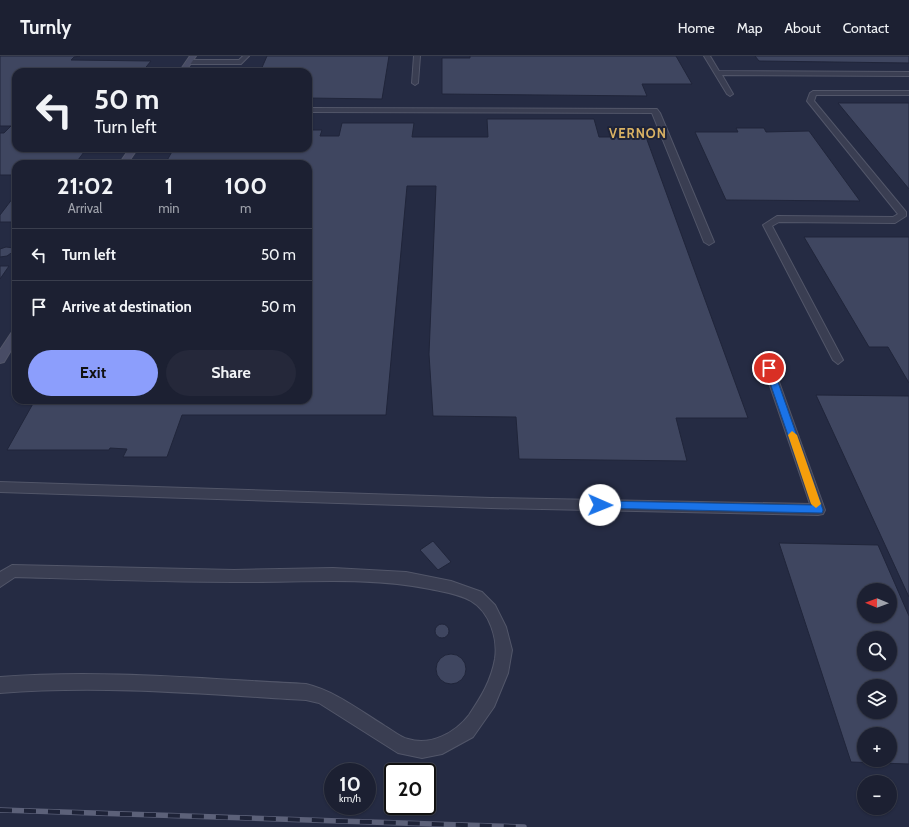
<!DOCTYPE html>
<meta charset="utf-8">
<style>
:root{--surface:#1c2032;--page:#25283a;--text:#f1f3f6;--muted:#a0a3ac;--line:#3a3e4d;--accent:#8c9efc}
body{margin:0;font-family:Cabin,sans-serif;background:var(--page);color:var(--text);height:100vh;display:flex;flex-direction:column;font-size:15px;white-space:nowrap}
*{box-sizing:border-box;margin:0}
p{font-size:13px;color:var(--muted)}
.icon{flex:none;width:22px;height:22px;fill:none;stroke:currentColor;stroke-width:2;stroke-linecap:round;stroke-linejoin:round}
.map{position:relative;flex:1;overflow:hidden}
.details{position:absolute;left:12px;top:104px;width:300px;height:244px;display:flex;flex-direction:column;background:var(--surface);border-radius:12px;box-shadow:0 1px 3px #0004,0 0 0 1px var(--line)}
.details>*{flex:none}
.guide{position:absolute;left:12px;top:12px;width:300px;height:84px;border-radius:12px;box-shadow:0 1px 3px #0004,0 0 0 1px var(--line);background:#1c2032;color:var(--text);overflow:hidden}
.needle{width:26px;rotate:271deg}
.fabs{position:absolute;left:857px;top:527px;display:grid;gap:8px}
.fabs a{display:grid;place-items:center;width:40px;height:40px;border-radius:50%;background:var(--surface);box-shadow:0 1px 3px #0004,0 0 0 1px var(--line);font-size:20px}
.speed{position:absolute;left:324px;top:707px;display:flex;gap:8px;font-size:20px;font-weight:700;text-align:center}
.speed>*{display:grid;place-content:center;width:52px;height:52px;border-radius:50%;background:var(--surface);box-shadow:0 1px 3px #0004,0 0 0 1px var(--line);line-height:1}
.speed small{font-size:10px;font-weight:400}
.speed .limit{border:2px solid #111;border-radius:6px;background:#fff;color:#111}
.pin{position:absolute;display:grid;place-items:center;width:34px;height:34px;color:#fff;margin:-17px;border:2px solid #fff;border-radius:50%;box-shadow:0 1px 4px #0007}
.me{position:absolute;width:44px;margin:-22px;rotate:91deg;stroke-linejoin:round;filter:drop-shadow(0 0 3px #0008)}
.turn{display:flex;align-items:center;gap:14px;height:84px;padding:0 16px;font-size:18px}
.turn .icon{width:52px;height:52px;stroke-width:2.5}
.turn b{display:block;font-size:28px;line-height:34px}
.eta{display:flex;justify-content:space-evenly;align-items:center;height:68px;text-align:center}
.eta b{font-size:24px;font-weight:800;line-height:28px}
.button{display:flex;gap:8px;margin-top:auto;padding:8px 16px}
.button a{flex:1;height:46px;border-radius:24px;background:var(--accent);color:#111;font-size:16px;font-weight:800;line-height:46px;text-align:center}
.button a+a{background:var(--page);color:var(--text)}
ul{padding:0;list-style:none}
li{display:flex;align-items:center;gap:12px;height:52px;padding:0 16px;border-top:1px solid var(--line)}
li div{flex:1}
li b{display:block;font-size:15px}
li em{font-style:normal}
header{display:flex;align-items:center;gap:24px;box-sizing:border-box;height:56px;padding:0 20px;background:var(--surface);border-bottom:1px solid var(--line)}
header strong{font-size:19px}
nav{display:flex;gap:22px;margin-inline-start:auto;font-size:14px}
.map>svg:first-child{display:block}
</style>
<header>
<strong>Turnly</strong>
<nav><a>Home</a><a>Map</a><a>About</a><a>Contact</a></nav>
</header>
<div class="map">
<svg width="909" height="771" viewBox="0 0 909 771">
<rect width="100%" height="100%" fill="#252b43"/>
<path fill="#3f4660" stroke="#20253a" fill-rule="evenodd" d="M0 0H80L74 1 71 4 151 5 142 16H16V92H87L75 108H16V119H0V77H4L11 70H0Z
M267 0H389L382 43 308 42V16H260Z
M470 0H676L692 28H642L647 40 442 38V2H470Z
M755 0H909V7L759 5Z
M838 47H909V133Z
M487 63H594L599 81H646L748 362H676L687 405 519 403 516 361 433 360 429 298 436 130H407L386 359H182L167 401H123L127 393 110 392 109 394H7L35 344H308V108H165L174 92H308V74H322L320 80H339L342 67H414L412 81H488Z
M736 72H764L766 76 809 75 860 145 726 144 695 76H738Z
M16 138V166H0V159Z
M804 181H909V327L888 291H869Z
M6 191 14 192V195L7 200 0 201V193Z
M0 210H9L0 223Z
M816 339 909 340V541Z
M433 485 451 506 438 514 420 494Z
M779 487 878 489 909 560V708L851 706ZM864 534H890V560H864ZM864 582H890V608H864ZM864 630H890V656H864ZM864 678H890V704H864Z
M435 575a7 7 0 1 1 14 0a7 7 0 1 1-14 0Z
M436 613a15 15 0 1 1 30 0a15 15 0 1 1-30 0Z"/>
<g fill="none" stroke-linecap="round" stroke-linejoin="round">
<g stroke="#525669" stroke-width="2">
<path id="service" d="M243 0H249L241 8H189L186 6 189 4H239Z
M414 0H420L418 27 415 29 412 27Z
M704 0H710L719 15 909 16V20L722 19 733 38 730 40 727 38Z
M909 35V39H816L814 45 906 156V160L895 167 779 166 772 170 843 304 838 308 833 304 763 169 777 160 893 161 898 158 807 45 810 37 813 35Z
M308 52 657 53 660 57 714 186 709 189 704 186 652 57 308 56Z
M769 308 774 312 825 454 823 458 818 459 491 452 0 436V426L491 442 810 448 764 312Z
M12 509 234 514 333 512 406 516 451 525 482 536 495 549 506 571 512 594 508 617 494 651 473 681 442 698 422 702 398 697 319 647 306 644C204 638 102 629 0 637V621C102 613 204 623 306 628 335 635 359 654 385 670 392 674 400 681 408 683 431 690 455 677 469 659 481 641 491 625 495 603 498 583 490 556 471 545 459 538 444 536 430 533 365 520 299 527 233 526 160 526 87 523 15 521L0 531V516Z"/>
</g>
<g stroke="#525669" stroke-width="2">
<path id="secondary" d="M190 0H196L185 16H179Z
M130 92H138L127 108H119Z
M16 274V286L4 306 0 307V294L12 276Z"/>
</g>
<use href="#service" fill="#3a3e52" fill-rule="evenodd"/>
<use href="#secondary" fill="#484c65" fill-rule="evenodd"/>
<g stroke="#5c6179" stroke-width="5.5">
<path id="rail" d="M0 754 524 771"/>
</g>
<use href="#rail" stroke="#1e2338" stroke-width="4" stroke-dasharray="12" stroke-linecap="butt"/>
</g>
<path fill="#1a73e8" stroke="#114b97" d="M769 309 773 312 823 454 822 457 596 452 595 449 600 445 812 449 765 312Z"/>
<path fill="#f59e0b" d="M792 375 797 379 821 448 816 452 811 448 788 379Z"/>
<g text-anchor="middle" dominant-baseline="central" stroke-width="4" stroke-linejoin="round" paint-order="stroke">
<g font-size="13" font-weight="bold" letter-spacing="1" fill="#dab264" stroke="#1e2338">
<text x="638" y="77">VERNON</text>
</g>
</g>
</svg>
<div class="fabs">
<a><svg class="needle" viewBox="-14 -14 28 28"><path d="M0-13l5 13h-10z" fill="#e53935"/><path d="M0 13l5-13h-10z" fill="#a0a3ac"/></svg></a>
<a><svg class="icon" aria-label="search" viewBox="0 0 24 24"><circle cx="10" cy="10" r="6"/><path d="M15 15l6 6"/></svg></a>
<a><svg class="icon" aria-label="layers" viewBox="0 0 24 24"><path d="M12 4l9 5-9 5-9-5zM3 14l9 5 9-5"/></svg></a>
<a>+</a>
<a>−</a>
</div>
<div class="speed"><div>10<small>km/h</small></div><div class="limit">20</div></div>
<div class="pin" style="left:769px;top:312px;background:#d93025"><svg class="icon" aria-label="arrive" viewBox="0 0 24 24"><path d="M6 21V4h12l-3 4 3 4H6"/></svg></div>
<svg class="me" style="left:600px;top:449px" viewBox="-20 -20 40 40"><circle r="19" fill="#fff"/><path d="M0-13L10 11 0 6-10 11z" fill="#1a73e8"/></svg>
<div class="guide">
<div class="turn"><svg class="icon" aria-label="left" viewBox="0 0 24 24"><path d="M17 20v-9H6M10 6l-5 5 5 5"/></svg><div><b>50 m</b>Turn left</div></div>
</div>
<section class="details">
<div class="eta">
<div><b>21:02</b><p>Arrival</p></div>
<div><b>1</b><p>min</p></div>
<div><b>100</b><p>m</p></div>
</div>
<ul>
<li><svg class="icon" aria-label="left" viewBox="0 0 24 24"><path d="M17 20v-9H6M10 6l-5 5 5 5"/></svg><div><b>Turn left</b></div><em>50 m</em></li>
<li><svg class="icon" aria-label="arrive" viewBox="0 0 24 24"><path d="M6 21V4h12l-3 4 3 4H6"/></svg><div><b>Arrive at destination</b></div><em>50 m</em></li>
</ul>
<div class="button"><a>Exit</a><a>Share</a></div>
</section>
</div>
